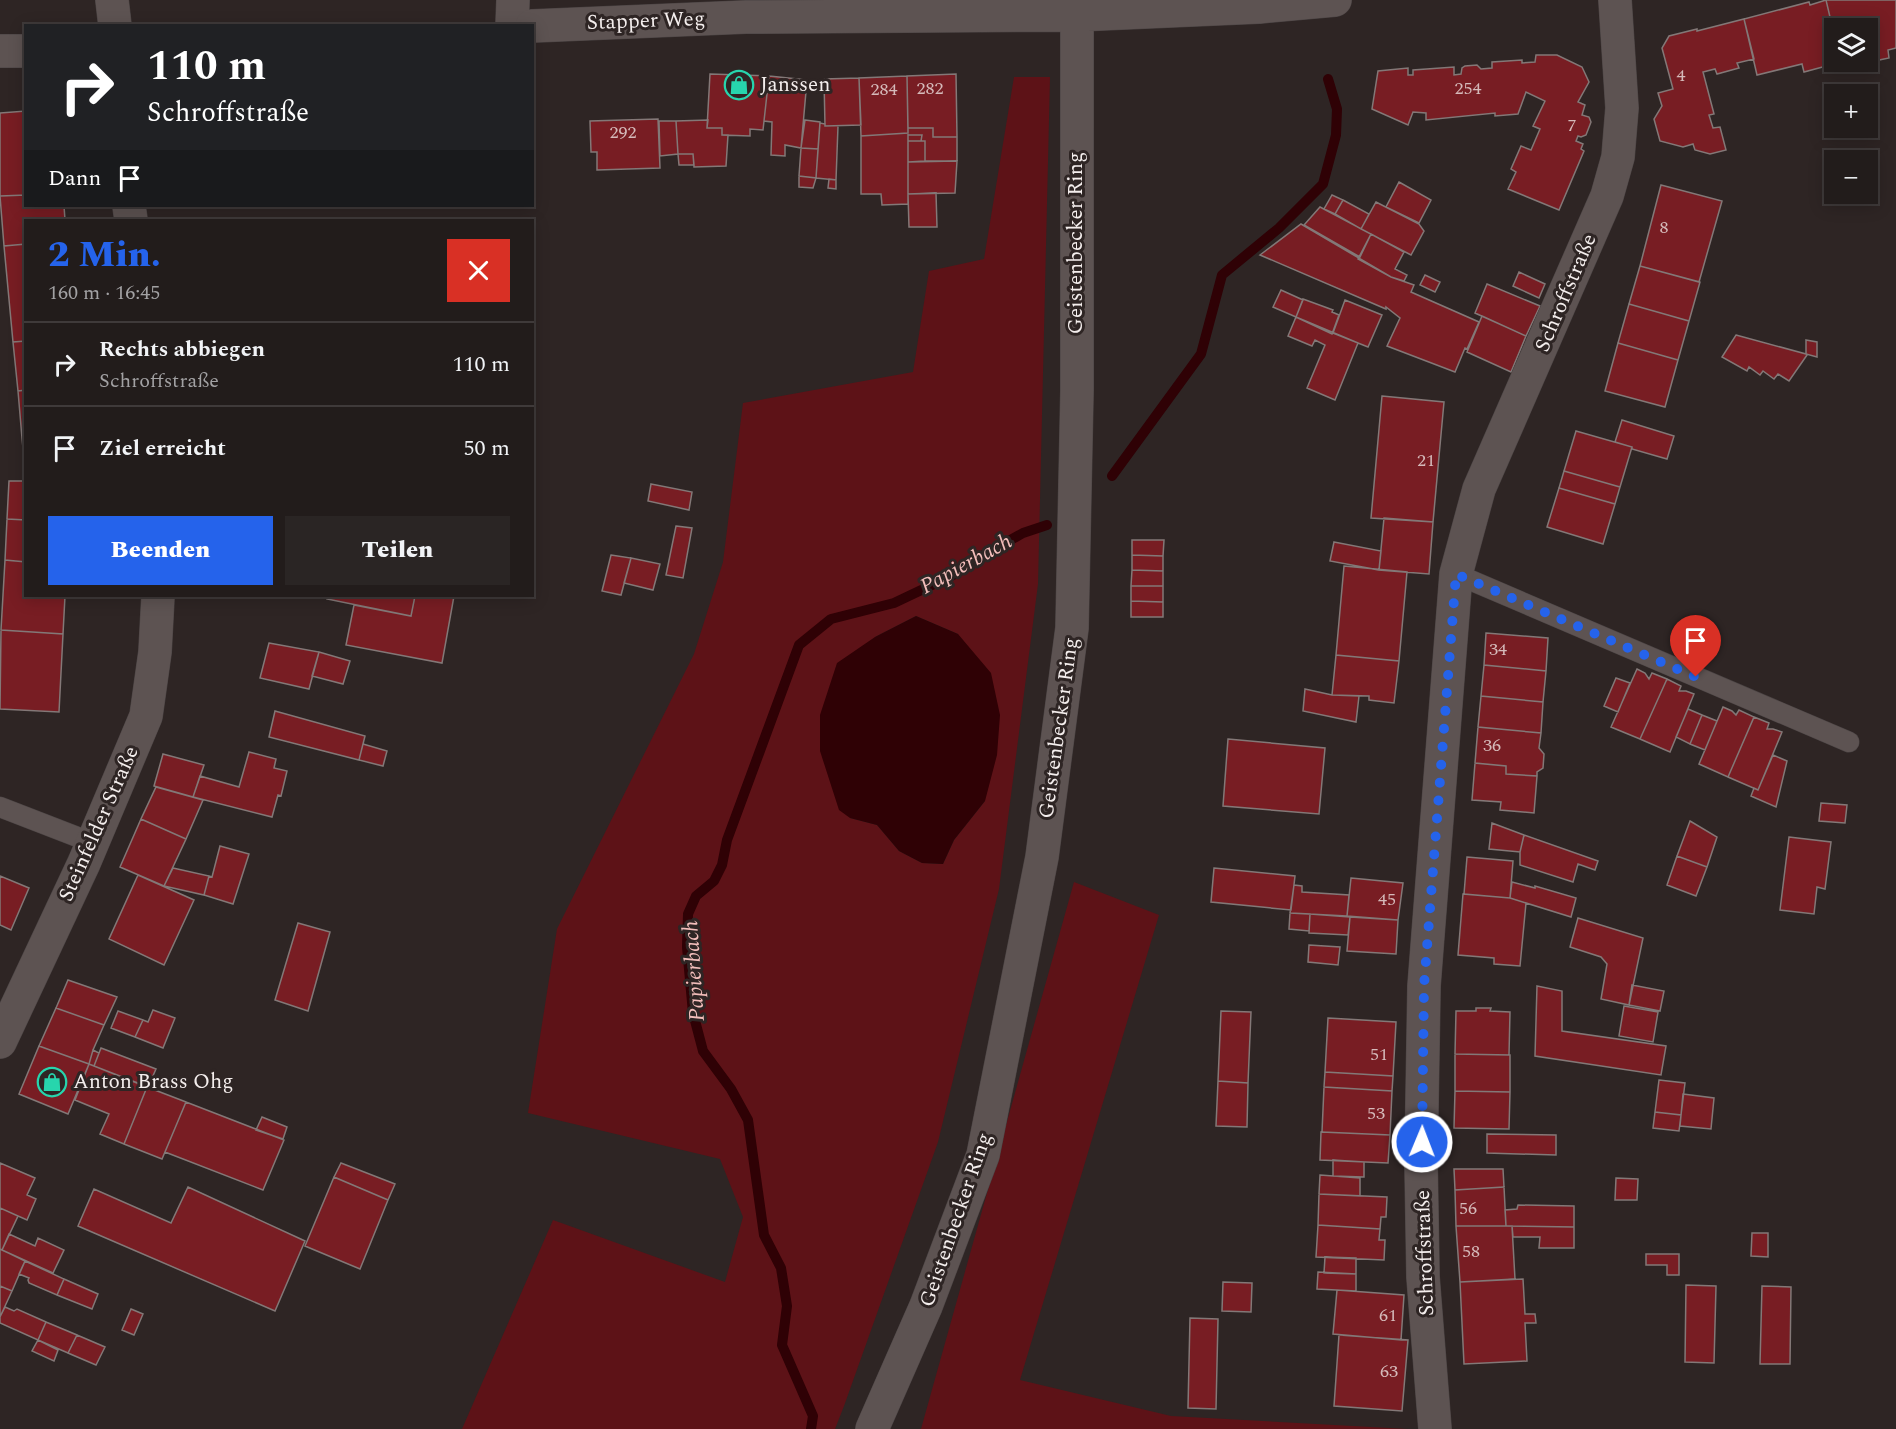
<!DOCTYPE html>
<html lang="de">
<meta charset="utf-8">
<style>
:root{--surface:#221c1b;--page:#2a2524;--text:#f1f3f6;--muted:#a2a1a3;--line:#3f3a3a;--accent:#2563eb}
body{margin:0;font-family:Spectral,serif;background:var(--page);color:var(--text);height:100vh;display:flex;flex-direction:column;font-size:22px;white-space:nowrap}
*{box-sizing:border-box;margin:0}
p{font-size:20px;color:var(--muted)}
.icon{flex:none;width:33px;height:33px;fill:none;stroke:currentColor;stroke-width:2;stroke-linecap:round;stroke-linejoin:round}
.map{position:relative;flex:1;overflow:hidden}
.drawer{position:absolute;left:24px;top:219px;width:510px;height:378px;display:flex;flex-direction:column;background:var(--surface);border-radius:0px;box-shadow:0 3px 15px #0003,0 0 0 2px var(--line)}
.drawer>*{flex:none}
.banner{position:absolute;left:24px;top:24px;width:510px;height:183px;border-radius:0px;box-shadow:0 3px 15px #0003,0 0 0 2px var(--line);background:#202124;color:#fff;overflow:hidden}
.fabs{position:absolute;left:1824px;top:18px;display:grid;gap:12px}
.fabs a{display:grid;place-items:center;width:54px;height:54px;border-radius:0px;background:var(--surface);box-shadow:0 3px 15px #0003,0 0 0 2px var(--line);font-size:30px}
.pin{position:absolute;display:grid;place-items:center;width:51px;height:51px;color:#fff;margin:-62px -26px;border-radius:50% 50% 50% 0;rotate:-45deg;box-shadow:0 0 6px #0007}
.pin .icon{rotate:45deg}
.me{position:absolute;width:66px;margin:-33px;rotate:1deg;stroke-linejoin:round;filter:drop-shadow(0 0 4px #0008)}
.turn{display:flex;align-items:center;gap:21px;height:126px;padding:0 24px;font-size:27px}
.turn .icon{width:78px;height:78px;stroke-width:2.5}
.turn b{display:block;font-size:42px;line-height:51px}
.then{display:flex;align-items:center;height:57px;padding:0 24px;background:#0003;gap:12px;font-size:22px}
.round{display:grid;place-items:center;flex:none;width:63px;height:63px;border-radius:0px;background:var(--page)}
.overview{display:flex;align-items:center;justify-content:space-between;height:102px;padding:0 24px}
h1{font-size:36px;font-weight:800;line-height:45px;color:var(--accent)}
.cta{display:flex;gap:12px;margin-top:auto;padding:12px 24px}
.cta a{flex:1;height:69px;border-radius:0px;background:var(--accent);color:#fff;font-size:24px;font-weight:800;line-height:69px;text-align:center}
.cta a+a{background:var(--page);color:var(--text)}
ul{padding:0;list-style:none}
li{display:flex;align-items:center;gap:18px;height:84px;padding:0 24px;border-top:2px solid var(--line)}
li div{flex:1}
li b{display:block;font-size:22px}
li em{font-style:normal}
.map>svg:first-child{display:block}
</style>
<div class="map">
<svg width="1896" height="1429" viewBox="0 0 1896 1429">
<rect width="100%" height="100%" fill="#2e2524"/>
<path fill="#5d1217" fill-rule="evenodd" d="M1014 77H1050L1038 584 999 889 938 1142 844 1406 835 1429H462L553 1220 725 1282 743 1217 720 1159 528 1113 557 929 694 654 723 562 743 403 913 372 929 271 984 259ZM916 616 958 634 985 801 954 840 943 864 922 863 899 851 877 825 850 818 875 637Z
M1074 882 1159 915 1020 1380 1171 1416 1408 1429H921Z"/>
<path fill="#2f0105" d="M916 616 958 634 991 673 1000 715 997 755 985 801 954 840 943 864 922 863 899 851 877 825 850 818 839 810 820 751V715L837 663 875 637Z"/>
<g fill="none" stroke-linecap="round" stroke-linejoin="round">
<path stroke="#2f0105" stroke-width="10" d="M1112 476 1201 354 1222 275 1279 228 1323 184 1336 135 1337 109 1328 79
M811 1429 813 1416 782 1345 787 1306 781 1268 764 1235 748 1120 731 1089 703 1051 693 1013 687 947 688 914 696 896 714 881 722 865 727 840 799 645 831 619 894 603 953 575 955 571 1023 533 1047 525"/>
</g>
<path fill="#781d23" stroke="#837877" stroke-width="1.5" d="M1826 0 1834 34V62H1841L1804 72 1802 64 1757 75 1744 19 1809 2 1810 5Z
M1826 0H1896V48L1888 50 1889 58 1879 60 1878 53 1868 55V28H1834V34Z
M1744 19 1754 59 1737 63 1739 68 1717 74 1715 69 1703 72 1714 114 1709 115 1713 128 1720 127 1726 150 1710 154 1695 150 1693 144 1683 147 1660 141 1654 119 1662 106 1658 93 1673 89 1662 48 1669 36 1697 29V31Z
M1536 55H1557L1582 67 1589 82 1578 102 1585 105 1582 115 1589 117 1591 122 1586 135 1581 137 1578 136 1576 141 1583 144 1581 149 1584 151 1559 210 1508 189 1516 172 1511 169 1521 146 1531 150 1540 129 1533 126 1545 101 1526 92 1518 114 1495 116V113L1426 120V113L1413 112 1408 125 1372 109 1378 71 1408 68V75H1413V70L1454 67V75L1461 74 1462 68 1465 66 1477 65 1481 69 1492 68V62L1522 60V63L1535 62Z
M710 74 769 76 763 130 750 129V136L722 135V128H707Z
M956 74 957 137H933V128H908L907 76Z
M769 76 807 80 801 148 785 145V156L771 155 772 122 764 121Z
M907 76 908 133 861 136 859 78Z
M859 78 861 125 825 126 824 79Z
M26 111V195L0 196V113Z
M532 118 534 172H532Z
M658 119 660 168 597 170V152H591L590 121Z
M708 120 707 128H722V135H728L726 166 694 167 693 154H678L676 121Z
M805 120 820 122 818 149 801 148Z
M659 121H676L678 154 660 156Z
M820 123 825 124V126H838L836 180 816 178Z
M908 128H933V137H957V161H925V141H921L922 135H908Z
M908 133V204L882 205 881 194H861V136Z
M908 135H922L921 141H908Z
M908 141H925V161L908 162Z
M801 148 818 149 816 178 799 176Z
M678 154H693L694 165H679Z
M957 161 955 193 908 194V162Z
M799 176 816 178 813 188 799 187Z
M829 179 836 180V189L828 188Z
M1399 182 1431 200 1419 223 1386 207Z
M1661 185 1722 201 1699 282 1640 266Z
M936 193 937 227H909L908 194Z
M26 195V206H64L65 220H26V244L4 246 0 196Z
M1332 195 1343 200 1335 214 1324 209Z
M1343 200 1369 214 1361 229 1335 214Z
M1376 202 1419 224 1424 231 1411 255 1361 229Z
M1320 207 1371 234 1360 257 1304 225Z
M1301 224 1391 277 1414 285 1411 292 1479 322 1467 349 1465 348 1455 372 1387 346 1400 318 1386 307V309L1260 255Z
M1371 234 1404 252 1395 269 1407 275 1404 281 1391 277 1358 259Z
M26 244V341L13 342 4 246Z
M1640 266 1700 282 1689 321 1629 304Z
M1519 272 1545 284 1539 298 1513 286Z
M1425 275 1440 282 1435 292 1420 285Z
M1487 284 1540 306 1526 336 1475 313Z
M1281 290 1303 300 1296 317 1273 307Z
M1303 299 1333 310 1332 312 1339 315 1332 334 1296 317Z
M1345 300 1382 315 1368 347 1333 333Z
M1629 304 1689 321 1678 360 1618 343Z
M1482 316 1526 336 1511 372 1467 352Z
M1296 317 1358 343 1335 400 1307 388 1325 345 1315 340 1312 346 1288 336Z
M1736 335 1806 354 1807 355 1789 381 1778 374 1774 379 1763 371 1760 375 1749 367 1747 371 1722 357Z
M1806 340 1817 342V357L1806 354Z
M26 341V390L18 391 13 342Z
M1618 343 1678 360 1665 407 1605 391Z
M26 390V437L22 438 18 391Z
M1382 396 1444 402 1433 522 1371 518Z
M1622 420 1674 436 1667 459 1632 449V447L1615 442Z
M1576 431 1632 447 1620 487 1564 471Z
M26 437V479L22 438Z
M1564 471 1620 487 1615 504 1559 488Z
M9 481H26V520L7 519Z
M651 484 692 492 689 510 648 501Z
M1559 488 1615 504 1603 544 1547 527Z
M1384 518 1433 522 1429 574 1379 570Z
M7 519 26 520V562L5 560Z
M676 526 692 528 683 578 666 575Z
M1132 540H1164L1163 556 1132 555Z
M1334 542 1381 551 1379 570 1330 561Z
M611 555 631 558 621 595 602 591Z
M1132 555 1163 556V571L1132 570Z
M631 558 660 564 653 590 624 583Z
M5 560 26 562V596H65L63 634 1 630Z
M1344 566 1407 572 1399 661 1336 655Z
M1132 570 1163 571V586H1131Z
M1131 586H1163V602L1131 601Z
M328 596H415L411 616 327 599Z
M415 596H454L442 663 346 645 354 605 411 616Z
M1131 601 1163 602V617H1131Z
M1 630 63 634 59 712 0 709Z
M1486 633 1548 638 1546 671 1484 665Z
M269 643 319 652 309 689 260 678Z
M319 652 350 661 343 684 312 676Z
M1336 655 1399 661 1394 703 1369 700V696L1332 695Z
M1484 665 1546 671 1543 702 1481 696Z
M1637 669 1645 673 1649 679 1652 673 1667 679 1640 739 1611 727Z
M1616 678 1630 683 1618 712 1604 706Z
M1667 679 1681 686 1679 691H1686L1694 694 1670 752 1640 739Z
M1305 689 1332 695 1359 696 1356 722 1303 711Z
M1481 696 1543 702 1541 733 1478 727Z
M1723 707 1732 711 1736 715 1739 710 1754 717 1728 777 1699 764Z
M1688 709 1702 715 1690 744 1676 737Z
M275 711 365 736 359 760 269 737Z
M1702 715 1717 721 1705 750 1690 744Z
M1754 717 1769 723 1767 729H1773L1782 732 1758 790 1728 777Z
M1478 727 1541 733 1539 748 1544 754 1543 768 1537 772V776L1506 774V766L1475 763Z
M1228 739 1325 748 1319 814 1223 806Z
M363 744 387 751 383 766 359 760Z
M249 752 276 759 274 768 287 771 281 796 278 795 272 817 193 797 200 776 239 787Z
M163 754 204 765 193 797 154 786Z
M1773 755 1787 761 1776 807 1751 796 1754 788 1758 790Z
M1475 763 1506 766V774L1537 776 1534 813 1500 810 1501 802 1472 800Z
M156 787 203 800 186 839 141 819Z
M1821 803 1847 805 1845 823 1819 821Z
M141 819 186 839 164 886 120 867Z
M1690 821 1717 837 1707 867 1677 856Z
M1492 823 1524 835 1520 852 1489 849Z
M1524 835 1598 861 1595 870 1578 864 1573 882 1520 865V852Z
M1789 837 1831 842 1825 889 1817 887 1814 914 1780 910Z
M220 846 249 854 233 904 204 895 209 876 212 877Z
M1677 856 1707 867 1696 896 1667 885Z
M1467 857 1513 861 1510 898 1464 894Z
M173 868 209 876 204 895 164 886Z
M1214 868 1295 876 1291 910 1211 902Z
M138 875 194 900 164 965 109 939Z
M0 876 29 888 11 930 0 925Z
M1351 878 1403 883 1398 920 1347 916Z
M1512 882 1535 888V886L1576 898 1571 917 1510 898Z
M1294 885 1302 886V892L1349 895 1347 916 1290 913Z
M1463 894 1510 898 1526 903 1520 966 1494 964V958L1458 955Z
M1290 913 1310 914 1309 931 1289 929Z
M1310 914 1350 917 1348 935 1309 933Z
M1350 917 1398 920 1396 954 1347 951Z
M1578 918 1643 938 1629 1005 1601 999 1607 964 1601 957 1570 947Z
M298 923 330 932 308 1011 275 1000Z
M1309 945 1340 947 1338 965 1308 962Z
M68 980 117 997 104 1025 56 1008Z
M1632 985 1664 991 1660 1011 1629 1005Z
M1537 986 1562 991V1031L1666 1046 1661 1075 1535 1056Z
M1624 1006 1658 1012 1653 1042 1619 1036Z
M56 1008 104 1025 93 1050 89 1064 39 1046Z
M1476 1008H1491L1490 1011 1510 1012 1509 1055 1455 1054 1456 1011H1476Z
M153 1010 175 1018 163 1048 135 1037 143 1020 148 1022Z
M118 1011 143 1020 135 1037 111 1028Z
M1221 1011 1251 1012 1248 1083 1218 1081Z
M1328 1018 1396 1022 1393 1076 1325 1072Z
M39 1046 89 1064 68 1114 19 1094Z
M101 1048 156 1069 148 1087 94 1066Z
M93 1050 99 1053 94 1066 89 1064Z
M1455 1054 1510 1055V1092L1455 1091Z
M89 1064 147 1087 124 1144 100 1134 109 1114 75 1100Z
M1325 1072 1393 1076 1392 1091 1324 1087Z
M1659 1080 1685 1083 1681 1115 1655 1112Z
M1218 1081 1248 1083 1247 1127 1216 1126Z
M147 1087 186 1102 162 1159 124 1144Z
M1324 1087 1392 1091 1390 1135 1322 1132Z
M1455 1091 1510 1092 1509 1129 1454 1128Z
M1683 1094 1714 1098 1711 1129 1680 1126Z
M186 1102 284 1140 263 1190 165 1152Z
M1655 1112 1681 1115 1679 1131 1653 1128Z
M262 1117 287 1127 283 1139 256 1130Z
M1321 1132 1390 1135 1388 1163 1320 1160Z
M1487 1134 1556 1135V1155L1487 1153Z
M1333 1160 1364 1162V1177L1333 1176Z
M0 1163 35 1178 27 1195 36 1199 27 1220 0 1208Z
M341 1163 395 1184 388 1200 334 1177Z
M1454 1169H1503L1504 1187 1455 1190Z
M1320 1175 1360 1178V1196L1319 1194Z
M334 1177 388 1200 360 1269 305 1246Z
M1616 1178 1638 1179 1637 1200H1615Z
M188 1187 305 1241 275 1311 78 1226 94 1189 171 1223Z
M1504 1187 1506 1226H1456L1455 1190Z
M1319 1194 1387 1197 1386 1217H1381L1380 1229 1318 1225Z
M1518 1205 1574 1206V1227L1506 1226 1505 1210 1517 1209Z
M0 1208 18 1216 2 1250 0 1249Z
M1318 1225 1380 1229 1379 1240H1385L1384 1260 1316 1257Z
M1456 1226H1512L1515 1279 1460 1282Z
M1512 1226 1574 1227V1248H1539L1540 1237H1513Z
M1752 1233H1768V1257L1751 1256Z
M9 1234 35 1246 38 1238 64 1250 53 1273 2 1250Z
M0 1249 25 1261 12 1291 0 1286Z
M1646 1254H1679V1275H1667V1265H1646Z
M1325 1257 1356 1258V1274L1324 1273Z
M25 1261 64 1279 57 1295 29 1283 28 1280 29 1278 19 1274Z
M1318 1272 1356 1274V1291L1317 1289Z
M64 1279 98 1294 92 1309 57 1295Z
M1523 1279 1525 1314H1535L1536 1323H1525L1527 1361 1464 1364 1460 1282Z
M1223 1282 1252 1283 1251 1312 1222 1311Z
M1686 1285 1716 1286 1714 1363 1685 1362Z
M0 1286 12 1291 0 1317Z
M1762 1286 1791 1287 1790 1364H1760Z
M1337 1290 1404 1295 1401 1340 1333 1334Z
M5 1307 14 1311 17 1309 46 1322 38 1340 0 1323V1317Z
M131 1309 143 1314 134 1335 122 1330Z
M1190 1318 1218 1319 1216 1409 1188 1408Z
M46 1322 77 1335 68 1353 38 1340Z
M77 1335 105 1347 96 1365 68 1353Z
M1339 1335 1408 1340 1402 1411 1334 1406Z
M38 1340 58 1350 54 1361 32 1351Z"/>
<g fill="none" stroke-linecap="round" stroke-linejoin="round">
<g stroke="#4b4444" stroke-width="21">
<path id="lane" d="M1456 574 1849 742
M0 807 93 843"/>
</g>
<g stroke="#4b4444" stroke-width="34">
<path id="street" d="M112 0 115 26
M512 26 513 0
M129 206 131 220
M0 1042 84 863 146 716 155 652 158 596
M1435 1429 1423 1277 1421 1161 1424 986 1456 574 1479 489 1607 196 1618 157 1622 108 1615 0"/>
</g>
<g stroke="#4b4444" stroke-width="34">
<path id="secondary" d="M532 26 746 17 1076 15 1259 7 1335 0
M0 51H26
M872 1429 926 1306 983 1155 1042 857 1072 628 1077 390V0"/>
</g>
<use href="#lane" stroke="#5d5352" stroke-width="20"/>
<use href="#street" stroke="#5d5352" stroke-width="33"/>
<use href="#secondary" stroke="#5d5352" stroke-width="33"/>
</g>
<g fill="none" stroke-linecap="round" stroke-linejoin="round">
<path stroke="#2563eb" stroke-width="10" stroke-dasharray="0 18" d="M1422 1142 1424 986 1456 574 1696 677"/>
</g>
<defs>
<g id="shop-ring" transform="scale(1.5)"><circle r="9.5" fill="#2e2524" stroke="#27d5ad" stroke-width="1.5"/><path d="M-5-2.5h2.3a2.7 3.5 0 0 1 5.4 0H5L5.5 6h-11ZM-1.5-2.5h3a1.5 2.3 0 0 0-3 0Z" fill="#27d5ad"/></g>
</defs>
<g fill-rule="evenodd">
<use href="#shop-ring" x="739" y="85"/>
<use href="#shop-ring" x="52" y="1082"/>
</g>
<g text-anchor="middle" dominant-baseline="central" stroke-width="6" stroke-linejoin="round" paint-order="stroke">
<g font-size="18" fill="#d5baba">
<text x="1681" y="75">4</text>
<text x="930" y="88">282</text>
<text x="1468" y="88">254</text>
<text x="884" y="89">284</text>
<text x="1572" y="125">7</text>
<text x="623" y="132">292</text>
<text x="1664" y="227">8</text>
<text x="1426" y="460">21</text>
<text x="1498" y="649">34</text>
<text x="1492" y="745">36</text>
<text x="1387" y="899">45</text>
<text x="1379" y="1054">51</text>
<text x="1376" y="1113">53</text>
<text x="1468" y="1208">56</text>
<text x="1471" y="1251">58</text>
<text x="1388" y="1315">61</text>
<text x="1389" y="1371">63</text>
</g>
<g font-size="21" fill="#f4eeed" stroke="#2e2524">
<text transform="translate(646 21) rotate(-2)">Stapper Weg</text>
<text transform="translate(1076 243) rotate(-90)">Geistenbecker Ring</text>
<text transform="translate(1566 293) rotate(-67)">Schroffstraße</text>
<text transform="translate(1059 728) rotate(-82)">Geistenbecker Ring</text>
<text transform="translate(99 824) rotate(-66)">Steinfelder Straße</text>
<text transform="translate(956 1220) rotate(-71)">Geistenbecker Ring</text>
<text transform="translate(1425 1253) rotate(-92)">Schroffstraße</text>
</g>
<g font-size="21" fill="#f4eeed" stroke="#2e2524" text-anchor="start">
<text x="760" y="85">Janssen</text>
<text x="73" y="1082">Anton Brass Ohg</text>
</g>
<g font-size="22" font-style="italic" fill="#f3bebb" stroke="#2e2524">
<text transform="translate(966 564) rotate(-29)">Papierbach</text>
<text transform="translate(694 971) rotate(-94)">Papierbach</text>
</g>
</g>
</svg>
<div class="fabs">
<a><svg class="icon" aria-label="layers" viewBox="0 0 24 24"><path d="M12 4l9 5-9 5-9-5zM3 14l9 5 9-5"/></svg></a>
<a>+</a>
<a>−</a>
</div>
<div class="pin" style="left:1696px;top:677px;background:#d93025"><svg class="icon" aria-label="arrive" viewBox="0 0 24 24"><path d="M6 21V4h12l-3 4 3 4H6"/></svg></div>
<svg class="me" style="left:1422px;top:1142px" viewBox="-20 -20 40 40"><circle r="17" fill="#2563eb" stroke="#fff" stroke-width="3"/><path d="M0-11L8 9 0 5-8 9z" fill="#fff"/></svg>
<div class="banner">
<div class="turn"><svg class="icon" aria-label="right" viewBox="0 0 24 24"><path d="M7 20v-9h11M14 6l5 5-5 5"/></svg><div><b>110 m</b>Schroffstraße</div></div>
<div class="then">Dann<svg class="icon" aria-label="arrive" viewBox="0 0 24 24"><path d="M6 21V4h12l-3 4 3 4H6"/></svg></div>
</div>
<section class="drawer">
<div class="overview"><div><h1>2 Min.</h1><p>160 m · 16:45</p></div><a class="round" style="background:#d93025;color:#fff"><svg class="icon" aria-label="close" viewBox="0 0 24 24"><path d="M6 6l12 12M18 6L6 18"/></svg></a></div>
<ul>
<li><svg class="icon" aria-label="right" viewBox="0 0 24 24"><path d="M7 20v-9h11M14 6l5 5-5 5"/></svg><div><b>Rechts abbiegen</b><p>Schroffstraße</p></div><em>110 m</em></li>
<li><svg class="icon" aria-label="arrive" viewBox="0 0 24 24"><path d="M6 21V4h12l-3 4 3 4H6"/></svg><div><b>Ziel erreicht</b></div><em>50 m</em></li>
</ul>
<div class="cta"><a>Beenden</a><a>Teilen</a></div>
</section>
</div>
